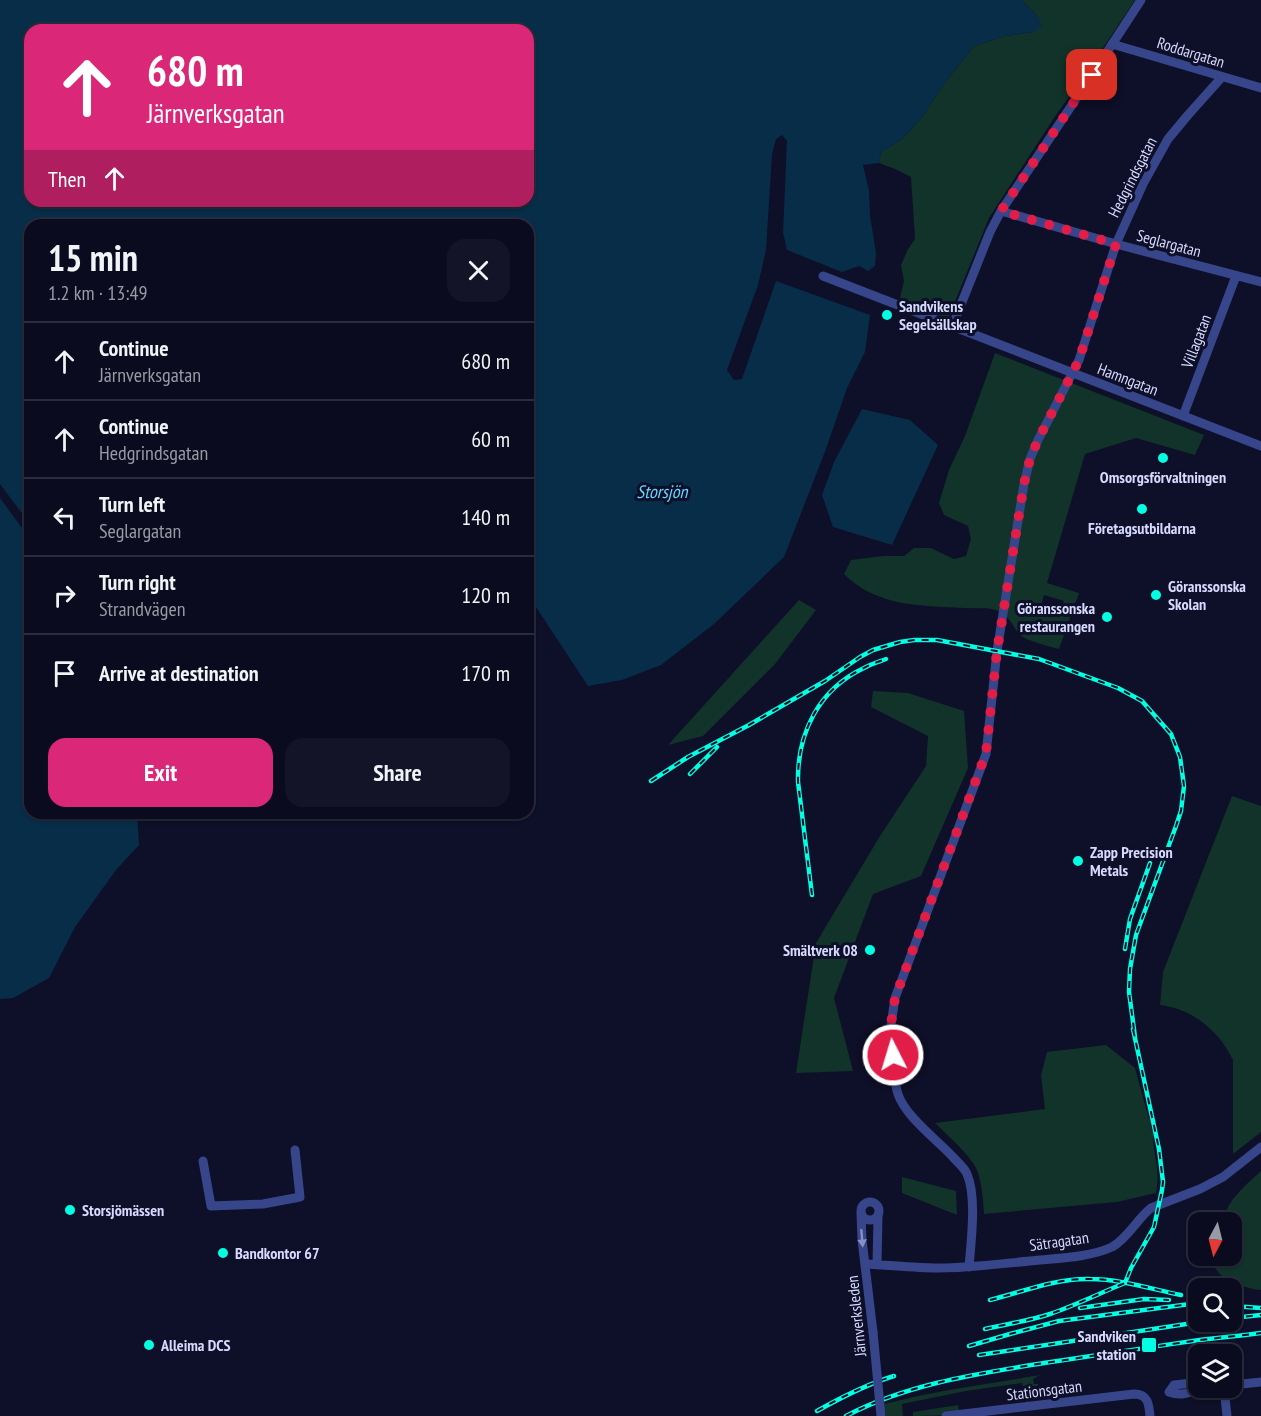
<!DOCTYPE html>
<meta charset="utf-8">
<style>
:root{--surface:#0a0b1e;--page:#131427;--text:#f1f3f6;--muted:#999ba4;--line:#2a2b3c;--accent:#db2777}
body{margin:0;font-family:"PT Sans Narrow",sans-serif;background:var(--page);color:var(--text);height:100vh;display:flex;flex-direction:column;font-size:22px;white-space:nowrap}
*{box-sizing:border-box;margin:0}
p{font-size:20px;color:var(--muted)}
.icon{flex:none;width:33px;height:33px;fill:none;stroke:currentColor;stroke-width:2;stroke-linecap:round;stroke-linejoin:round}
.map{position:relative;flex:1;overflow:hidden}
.sheet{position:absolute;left:24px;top:219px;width:510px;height:600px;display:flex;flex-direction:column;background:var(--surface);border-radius:18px;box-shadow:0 2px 4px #0004,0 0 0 2px var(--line)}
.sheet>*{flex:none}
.banner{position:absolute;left:24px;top:24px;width:510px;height:183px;border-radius:18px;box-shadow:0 2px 4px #0004,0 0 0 2px var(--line);background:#db2777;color:#fff;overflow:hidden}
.needle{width:39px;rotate:187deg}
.tools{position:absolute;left:1188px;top:1212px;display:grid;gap:12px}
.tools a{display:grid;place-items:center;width:54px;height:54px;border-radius:12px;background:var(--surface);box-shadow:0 2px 4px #0004,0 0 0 2px var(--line);font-size:30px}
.pin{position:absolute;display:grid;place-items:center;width:51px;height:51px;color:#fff;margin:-26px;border-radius:12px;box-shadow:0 3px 9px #0006}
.me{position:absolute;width:66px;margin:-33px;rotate:355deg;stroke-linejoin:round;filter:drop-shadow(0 0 4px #0008)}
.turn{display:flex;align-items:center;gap:21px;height:126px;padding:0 24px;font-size:27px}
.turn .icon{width:78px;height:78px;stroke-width:2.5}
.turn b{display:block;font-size:42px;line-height:51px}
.then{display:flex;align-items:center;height:57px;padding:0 24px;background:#0003;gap:12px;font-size:22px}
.round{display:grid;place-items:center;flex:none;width:63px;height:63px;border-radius:18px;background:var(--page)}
.headline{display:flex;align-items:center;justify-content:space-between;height:102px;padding:0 24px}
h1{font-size:36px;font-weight:800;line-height:45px}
.cta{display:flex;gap:12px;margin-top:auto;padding:12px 24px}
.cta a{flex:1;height:69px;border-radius:18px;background:var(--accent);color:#fff;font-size:24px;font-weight:800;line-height:69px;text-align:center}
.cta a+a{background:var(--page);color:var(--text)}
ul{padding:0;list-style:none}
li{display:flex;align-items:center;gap:18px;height:78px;padding:0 24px;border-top:2px solid var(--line)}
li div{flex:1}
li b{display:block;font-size:22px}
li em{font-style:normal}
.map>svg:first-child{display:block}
</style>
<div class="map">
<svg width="1261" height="1416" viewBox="0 0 1261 1416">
<rect width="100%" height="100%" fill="#0e0f28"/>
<path fill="#11332a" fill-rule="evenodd" d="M1021 0H1135L1103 48 1052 121 989 218 948 319 900 298 904 281 901 265 908 249 915 239 911 177 895 169 879 163 881 152 902 139 923 116 943 85 974 46 1005 36 1033 32 1037 15Z
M995 353 1204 435 1195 455 1136 438 1085 454 1047 583 1079 593 1059 649C1051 647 1029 641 1023 637 1014 632 1012 617 998 611 990 607 976 609 966 608 924 606 876 607 844 574L851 560 883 556H904L914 548H931L954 559 966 556 971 539 968 526 944 515 939 503 949 470 965 436ZM1044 595 1064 601 1060 613 1040 609Z
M799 600 816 610 775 664 703 736 668 745Z
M873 691 908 693 964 711 968 768 921 876 873 894 834 998 853 1071 796 1073 816 943 880 836 926 766 928 736 871 707Z
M1232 796 1261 806V1132L1233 1154V1060C1219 1031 1193 1009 1160 1005L1163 972Z
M1106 1045 1135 1068 1153 1134C1153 1156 1161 1170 1156 1193L1117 1202 984 1214C983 1201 982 1181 976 1168 969 1154 947 1135 935 1123L1045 1109 1041 1075 1047 1052Z
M1261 1171V1290C1248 1289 1228 1283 1219 1273 1214 1268 1211 1261 1208 1256H1232V1222H1222C1230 1197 1242 1189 1261 1171Z
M902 1177 956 1191 957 1215 902 1193Z
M1040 1375 1033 1379 1034 1384H1038L1039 1388 1032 1394 1027 1405 1022 1383 966 1391 902 1404 903 1416H886L884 1404 918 1396 949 1390Z
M958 1405 960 1415 913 1416V1412Z"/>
<path fill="#072d48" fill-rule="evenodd" d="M0 0H1021L1037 15 1042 27 1033 32 1005 36 974 46 943 85 923 116 902 139 881 152 879 163 863 165 869 191 870 215 876 253 875 266 868 271 859 266 842 272 787 250 783 232 787 141 782 135 776 139 772 154 766 250 758 285 727 370 734 380 742 379 776 281 870 315 865 352 847 388 826 449 784 557 714 624 661 665 622 680 588 686 528 595V225H30V524L0 484ZM30 30H528V201H30Z
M862 409 910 420 938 445 892 545 833 527 822 495 834 462Z
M0 498 30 539V813H137L139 845 116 870 75 927 49 978 13 998 0 999Z"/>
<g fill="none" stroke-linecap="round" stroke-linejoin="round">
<path stroke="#37458a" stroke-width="9" d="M1112 44 1261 88
M1001 211 1116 244 1261 282
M823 276 1261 446
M952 327 990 232 1001 211 1092 75 1141 0
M1183 416 1236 276
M893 1055 891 1025 895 998 986 754 997 651 1024 484 1030 459 1038 440 1079 360 1116 244 1144 182 1168 139 1188 115 1222 77
M893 1057C895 1069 894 1083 898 1094 905 1116 936 1139 952 1156 957 1162 964 1167 967 1174 977 1197 971 1242 969 1267
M203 1161 211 1206 263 1204 300 1197 295 1150
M861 1211a9 9 0 1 1 18 0a9 9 0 1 1-18 0Z
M861 1213 862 1240 873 1332
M865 1264C889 1265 914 1268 938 1268 972 1268 1006 1263 1040 1260 1063 1258 1090 1257 1112 1247 1128 1238 1137 1219 1151 1208L1200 1189 1223 1177 1261 1147
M877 1264 878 1216
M1232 1385 1261 1382
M1224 1388 1227 1416
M1199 1389 1192 1383 1174 1385 1169 1392C1185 1398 1193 1389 1208 1388
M946 1416 1134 1394C1148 1394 1149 1404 1150 1416"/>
<g stroke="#02ffe3" stroke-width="4.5">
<path id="rail" d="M690 774 717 747
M651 781 688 757 749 725 825 681 860 657 873 650 900 642 914 640H937L1039 659 1118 688 1142 701 1171 734 1180 757 1184 786 1181 811 1176 826 1136 935 1130 969 1129 992 1135 1037
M812 895 798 782C797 733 819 689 864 668 871 664 878 662 886 659
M1125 949 1130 919 1150 863
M990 1300C1022 1292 1056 1278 1090 1279 1120 1279 1151 1289 1181 1295
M1232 1306 1261 1308
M1080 1308 1144 1299 1169 1300
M1232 1318 1261 1315
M985 1329C1006 1324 1029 1321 1050 1314 1076 1305 1100 1293 1125 1283L1131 1268 1154 1227 1162 1190 1163 1182 1159 1149 1133 1029
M969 1346 1010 1334 1059 1321 1198 1303
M979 1355 1200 1322
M817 1411C842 1397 867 1384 894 1376
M846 1416C907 1384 976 1374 1044 1363 1093 1356 1143 1348 1193 1341 1215 1338 1238 1336 1261 1333"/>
</g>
<use href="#rail" stroke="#0e0f28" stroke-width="2" stroke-dasharray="7" stroke-linecap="butt"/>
<path stroke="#37458a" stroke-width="9" d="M873 1332 881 1416"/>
</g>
<defs><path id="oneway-solid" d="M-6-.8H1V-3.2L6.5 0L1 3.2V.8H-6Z" transform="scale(1.5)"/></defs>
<use fill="#8690c4" href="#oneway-solid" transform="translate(862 1238) rotate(85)"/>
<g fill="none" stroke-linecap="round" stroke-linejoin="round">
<path stroke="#e11d48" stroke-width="10" stroke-dasharray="0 18" d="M893 1055 891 1024 895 998 986 753 997 651 1024 484 1030 459 1038 440 1079 360 1116 244 1001 211 1092 75"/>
</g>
<g fill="#02ffe3" stroke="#0e0f28" stroke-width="2">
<circle cx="887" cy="315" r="6"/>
<circle cx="1163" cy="458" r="6"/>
<circle cx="1142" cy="509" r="6"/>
<circle cx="1156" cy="595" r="6"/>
<circle cx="1107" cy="617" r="6"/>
<circle cx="1078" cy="861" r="6"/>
<circle cx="870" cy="950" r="6"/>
<circle cx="70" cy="1210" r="6"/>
<circle cx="223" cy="1253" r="6"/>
<circle cx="149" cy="1345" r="6"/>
<rect x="1141" y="1337" width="16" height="16" rx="3"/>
</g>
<g text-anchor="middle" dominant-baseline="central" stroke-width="6" stroke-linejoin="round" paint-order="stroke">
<g font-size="16" fill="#d6daff" stroke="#0e0f28">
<text transform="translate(1191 52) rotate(17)">Roddargatan</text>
<text transform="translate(1132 177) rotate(-63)">Hedgrindsgatan</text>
<text transform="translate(1169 243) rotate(15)">Seglargatan</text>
<text transform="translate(1196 341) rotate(-69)">Villagatan</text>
<text transform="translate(1128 379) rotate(21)">Hamngatan</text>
<text transform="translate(1059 1241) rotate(-8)">Sätragatan</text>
<text transform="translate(856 1316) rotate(-96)">Järnverksleden</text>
<text transform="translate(1044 1390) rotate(-7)">Stationsgatan</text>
</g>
<g font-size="16" font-weight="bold" fill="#d6daff" stroke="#0e0f28" text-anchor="start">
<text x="899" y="306">Sandvikens<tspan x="899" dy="18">Segelsällskap</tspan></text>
<text x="1163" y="477" text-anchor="middle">Omsorgsförvaltningen</text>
<text x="1142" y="528" text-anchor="middle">Företagsutbildarna</text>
<text x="1168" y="586">Göranssonska<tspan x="1168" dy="18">Skolan</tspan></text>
<text x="1095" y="608" text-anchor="end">Göranssonska<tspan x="1095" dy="18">restaurangen</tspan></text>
<text x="1090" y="852">Zapp Precision<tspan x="1090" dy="18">Metals</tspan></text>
<text x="858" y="950" text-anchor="end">Smältverk 08</text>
<text x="82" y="1210">Storsjömässen</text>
<text x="235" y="1253">Bandkontor 67</text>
<text x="1136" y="1336" text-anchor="end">Sandviken<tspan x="1136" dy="18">station</tspan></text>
<text x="161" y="1345">Alleima DCS</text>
</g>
<g font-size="18" font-style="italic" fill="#64d8ff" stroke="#0e0f28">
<text x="662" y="491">Storsjön</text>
</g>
</g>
</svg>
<div class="tools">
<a><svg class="needle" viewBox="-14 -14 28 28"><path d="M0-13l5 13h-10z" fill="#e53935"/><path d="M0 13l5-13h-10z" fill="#999ba4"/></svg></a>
<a><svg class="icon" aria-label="search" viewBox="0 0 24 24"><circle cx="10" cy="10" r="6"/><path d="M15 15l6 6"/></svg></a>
<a><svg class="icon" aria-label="layers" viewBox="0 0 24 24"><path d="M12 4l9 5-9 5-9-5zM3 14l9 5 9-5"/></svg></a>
</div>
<div class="pin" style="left:1092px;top:75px;background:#d93025"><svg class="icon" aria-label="arrive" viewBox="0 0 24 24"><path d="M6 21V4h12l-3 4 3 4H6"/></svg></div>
<svg class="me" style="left:893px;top:1055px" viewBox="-20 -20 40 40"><circle r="17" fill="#e11d48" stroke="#fff" stroke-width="3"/><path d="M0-11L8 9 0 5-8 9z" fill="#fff"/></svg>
<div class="banner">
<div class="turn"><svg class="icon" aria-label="ahead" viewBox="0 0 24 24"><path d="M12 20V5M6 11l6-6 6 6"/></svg><div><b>680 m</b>Järnverksgatan</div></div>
<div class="then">Then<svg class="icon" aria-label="ahead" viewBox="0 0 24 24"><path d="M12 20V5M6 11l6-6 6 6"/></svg></div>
</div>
<section class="sheet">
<div class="headline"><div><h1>15 min</h1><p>1.2 km · 13:49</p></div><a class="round"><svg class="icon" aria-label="close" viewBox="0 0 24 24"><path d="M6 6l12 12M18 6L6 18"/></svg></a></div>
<ul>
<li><svg class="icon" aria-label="ahead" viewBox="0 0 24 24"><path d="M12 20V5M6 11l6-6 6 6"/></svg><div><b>Continue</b><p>Järnverksgatan</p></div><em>680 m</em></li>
<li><svg class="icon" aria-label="ahead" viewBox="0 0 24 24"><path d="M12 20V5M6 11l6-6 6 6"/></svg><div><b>Continue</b><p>Hedgrindsgatan</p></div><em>60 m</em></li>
<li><svg class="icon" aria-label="left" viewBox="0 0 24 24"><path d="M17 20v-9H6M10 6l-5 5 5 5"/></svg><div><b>Turn left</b><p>Seglargatan</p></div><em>140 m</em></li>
<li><svg class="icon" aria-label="right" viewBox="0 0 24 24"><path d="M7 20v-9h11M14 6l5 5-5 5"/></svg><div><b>Turn right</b><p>Strandvägen</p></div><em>120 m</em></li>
<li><svg class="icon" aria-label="arrive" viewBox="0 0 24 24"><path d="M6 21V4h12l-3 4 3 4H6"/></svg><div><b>Arrive at destination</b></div><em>170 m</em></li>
</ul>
<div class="cta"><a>Exit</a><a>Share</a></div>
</section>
</div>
